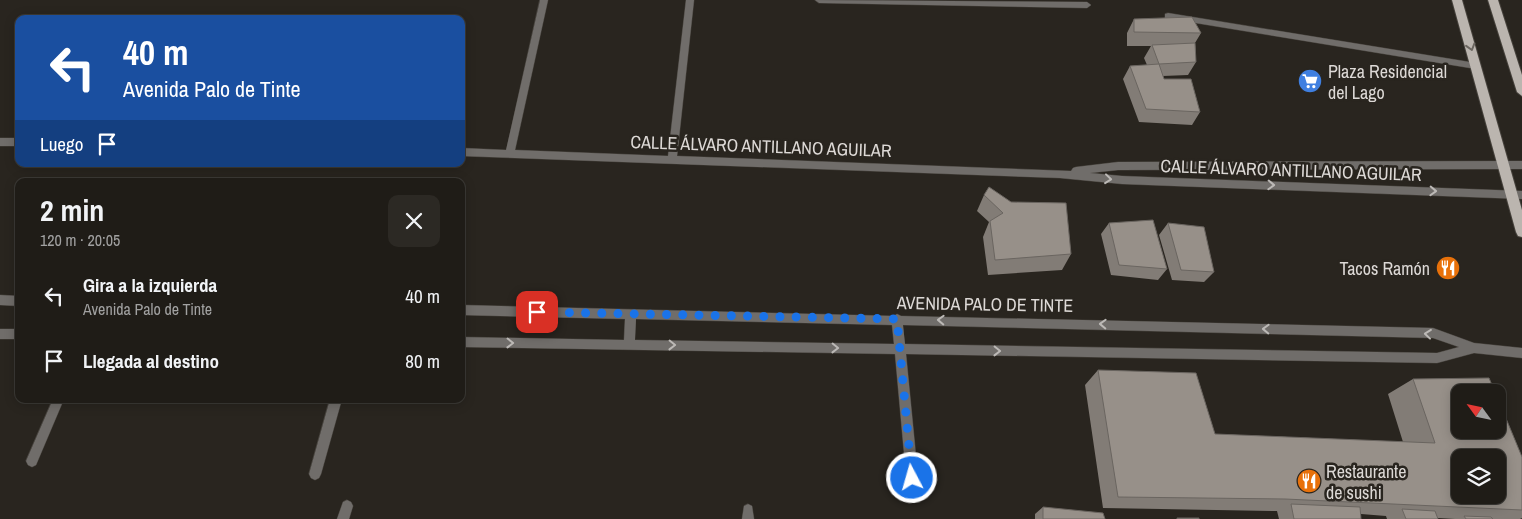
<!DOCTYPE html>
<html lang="es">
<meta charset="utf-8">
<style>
:root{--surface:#1f1c17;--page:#2c2924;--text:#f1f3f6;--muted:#a1a1a1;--line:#3c3a36}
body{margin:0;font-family:"Archivo Narrow",sans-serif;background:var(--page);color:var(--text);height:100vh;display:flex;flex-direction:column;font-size:19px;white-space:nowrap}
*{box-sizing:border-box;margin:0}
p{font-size:16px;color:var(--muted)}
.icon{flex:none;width:28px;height:28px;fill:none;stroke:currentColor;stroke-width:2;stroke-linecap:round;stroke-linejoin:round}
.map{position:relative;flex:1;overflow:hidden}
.sheet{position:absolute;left:15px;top:178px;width:450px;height:225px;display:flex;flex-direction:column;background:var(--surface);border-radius:10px;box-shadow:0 2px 12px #0003,0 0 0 1px var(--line)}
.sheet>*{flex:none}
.top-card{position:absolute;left:15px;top:15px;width:450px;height:152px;border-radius:10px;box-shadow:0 2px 12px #0003,0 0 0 1px var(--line);background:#1a4fa0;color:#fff;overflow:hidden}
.needle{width:32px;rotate:303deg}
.tools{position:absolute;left:1451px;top:384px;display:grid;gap:10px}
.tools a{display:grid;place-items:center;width:55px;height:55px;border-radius:10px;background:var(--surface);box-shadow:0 2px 12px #0003,0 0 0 1px var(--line);font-size:25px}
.pin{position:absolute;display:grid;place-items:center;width:42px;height:42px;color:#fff;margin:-21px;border-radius:10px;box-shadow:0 2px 8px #0006}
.me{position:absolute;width:55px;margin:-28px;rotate:354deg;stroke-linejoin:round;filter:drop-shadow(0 0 4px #0008)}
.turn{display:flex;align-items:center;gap:18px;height:105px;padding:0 25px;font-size:22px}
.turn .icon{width:65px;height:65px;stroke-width:2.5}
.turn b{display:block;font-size:35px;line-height:42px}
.then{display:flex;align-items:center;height:48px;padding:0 25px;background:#0003;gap:10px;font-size:19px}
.round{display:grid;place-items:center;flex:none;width:52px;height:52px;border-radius:10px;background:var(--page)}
.headline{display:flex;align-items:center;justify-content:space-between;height:85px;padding:0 25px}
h1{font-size:30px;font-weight:700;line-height:38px}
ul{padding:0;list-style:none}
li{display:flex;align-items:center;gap:15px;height:65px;padding:0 25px}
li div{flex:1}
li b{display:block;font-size:19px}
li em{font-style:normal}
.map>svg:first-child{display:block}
</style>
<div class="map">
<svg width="1522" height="519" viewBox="0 0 1522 519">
<rect width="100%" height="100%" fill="#29251f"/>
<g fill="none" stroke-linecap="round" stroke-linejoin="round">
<g stroke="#46423c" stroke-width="1">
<path id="lane" d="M1168 13 1476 63 1480 66 1476 69 1165 18V14Z"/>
</g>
<g stroke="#46423c" stroke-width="1">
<path id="street" d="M540 0H548L515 150 668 156 686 0H694L677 156 1071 171 1073 168 1076 167 1118 162 1522 161V169L1118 170 1090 173 1122 176 1522 191V199L1122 184 1060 178 461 156V148L506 150Z
M815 0 1087 2 1091 5 1087 8 819 3Z
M0 138H19V146H0Z
M0 295 19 296V306L0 305Z
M461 305 894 316 897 314 901 316 1433 328 1474 343 1522 348V358L1474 353 1437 363 906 354 920 497 918 501 914 503 910 501 908 497 895 354 461 347V337L624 340 625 319 461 315ZM636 319 892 325 894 344 635 340ZM903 325 1433 338 1459 347 1437 353 905 344Z
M0 329H19V339H0Z
M53 399H64L36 465 32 467 28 465 26 461Z
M330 399H342L321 474 319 478 315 480 311 478 309 474Z
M347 500 351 502 353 506 349 519H337L343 502Z
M748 504 752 506 754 519H742L744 506Z"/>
</g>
<g stroke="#46423c" stroke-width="2">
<path id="primary" d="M1452 0H1462L1522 210V237L1518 236 1516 232Z
M1488 0H1498L1522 75V96L1517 92Z"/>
</g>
<use href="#lane" fill="#706d6a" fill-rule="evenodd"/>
<use href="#street" fill="#706d6a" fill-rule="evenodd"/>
<use href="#primary" fill="#bbb5af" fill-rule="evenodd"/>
</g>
<path fill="#827c76" d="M1134 19 1201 33 1195 43 1196 62 1188 75 1163 76 1164 79 1200 112 1192 125 1139 122 1123 79 1130 66 1147 65 1144 58 1151 46H1127V33Z
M984 195 1071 254 1062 270 988 275 983 237 989 222 977 211Z
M1109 223 1167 269 1158 280 1111 275 1101 234Z
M1168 223 1214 272 1204 282 1172 280 1159 235Z
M1098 370 1215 434 1403 442 1388 394 1413 379 1522 457V518L1520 519H1455L1438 518V519H1387L1386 516 1361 514V519H1279L1277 511 1103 508 1085 385Z
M1043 507 1105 519H1035V514Z"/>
<path fill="#979089" stroke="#6a6560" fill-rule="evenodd" d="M1192 17 1201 33 1134 32V19Z
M1195 43 1196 62 1159 64 1152 45Z
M1159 64 1164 79H1191L1200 112 1146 109 1130 66Z
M989 187 1011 202 1066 203 1071 254 995 260 990 221 1003 213 984 195Z
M1153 220 1167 269 1119 265 1109 223Z
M1168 223 1204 227 1214 272 1181 270Z
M1098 370 1196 373 1215 434 1435 443 1413 379 1489 378 1495 392H1460V430H1498V399L1522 457V510L1285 499 1118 497ZM1460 458H1498V495H1460Z
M1291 504 1360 507 1361 519H1294Z
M1043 507 1103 513 1105 519H1043Z
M1402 509 1435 511 1438 519H1406Z
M1464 516 1491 517 1493 519H1466Z
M1177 518H1199V519H1177Z"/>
<defs><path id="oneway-chevron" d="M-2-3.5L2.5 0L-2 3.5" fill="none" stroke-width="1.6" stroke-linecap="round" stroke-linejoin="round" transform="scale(1.25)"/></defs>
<use stroke="#6b6660" href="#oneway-chevron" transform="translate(1471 47) rotate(73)"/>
<g stroke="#bcb9b6">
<use href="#oneway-chevron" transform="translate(1108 179) rotate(6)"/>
<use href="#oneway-chevron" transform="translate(1271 185) rotate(2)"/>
<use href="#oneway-chevron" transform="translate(1433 191) rotate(2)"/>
<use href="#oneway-chevron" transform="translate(941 320) rotate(-178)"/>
<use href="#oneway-chevron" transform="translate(1103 324) rotate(-178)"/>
<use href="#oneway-chevron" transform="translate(1266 329) rotate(-178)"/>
<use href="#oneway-chevron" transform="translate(1428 334) rotate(-174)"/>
<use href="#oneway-chevron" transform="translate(510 343) rotate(1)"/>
<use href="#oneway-chevron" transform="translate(672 345) rotate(1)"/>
<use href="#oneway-chevron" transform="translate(835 348) rotate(1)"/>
<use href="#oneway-chevron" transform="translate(997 351) rotate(1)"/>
</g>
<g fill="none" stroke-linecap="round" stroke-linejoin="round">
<path stroke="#1a73e8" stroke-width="9" stroke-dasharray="0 16.2" d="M537 312 897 319 912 478"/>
</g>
<defs>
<g id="supermarket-disc" transform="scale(1.25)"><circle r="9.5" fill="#3f7fe0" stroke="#29251f"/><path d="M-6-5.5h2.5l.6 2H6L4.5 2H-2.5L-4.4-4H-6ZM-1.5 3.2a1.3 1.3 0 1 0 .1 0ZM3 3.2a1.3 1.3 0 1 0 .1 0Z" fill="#fff"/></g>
<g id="restaurant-disc" transform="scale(1.25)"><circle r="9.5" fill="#e8710a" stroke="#29251f"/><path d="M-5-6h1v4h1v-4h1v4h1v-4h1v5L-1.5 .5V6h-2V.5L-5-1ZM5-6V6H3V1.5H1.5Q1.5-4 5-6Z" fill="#fff"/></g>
</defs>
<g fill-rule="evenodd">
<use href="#supermarket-disc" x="1310" y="81"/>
<use href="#restaurant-disc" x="1448" y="268"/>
<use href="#restaurant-disc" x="1309" y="481"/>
</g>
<g text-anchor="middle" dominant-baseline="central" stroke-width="5" stroke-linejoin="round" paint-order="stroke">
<g font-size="18" fill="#ddd9d6" stroke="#29251f" text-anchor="start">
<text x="1328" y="71">Plaza Residencial<tspan x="1328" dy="21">del Lago</tspan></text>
<text x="1430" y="268" text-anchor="end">Tacos Ramón</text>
<text x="1326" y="471">Restaurante<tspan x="1326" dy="21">de sushi</tspan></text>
</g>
<g font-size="18" fill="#ddd9d6" stroke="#29251f">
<text transform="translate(761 146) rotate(2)">CALLE ÁLVARO ANTILLANO AGUILAR</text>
<text transform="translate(1291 170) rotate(2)">CALLE ÁLVARO ANTILLANO AGUILAR</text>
<text transform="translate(985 304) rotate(1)">AVENIDA PALO DE TINTE</text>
</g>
</g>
</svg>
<div class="tools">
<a><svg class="needle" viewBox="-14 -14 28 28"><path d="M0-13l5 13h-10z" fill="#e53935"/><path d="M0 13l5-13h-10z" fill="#a1a1a1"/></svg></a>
<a><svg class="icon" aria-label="layers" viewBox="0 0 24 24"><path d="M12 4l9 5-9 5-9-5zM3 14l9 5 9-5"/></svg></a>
</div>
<div class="pin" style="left:537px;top:312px;background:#d93025"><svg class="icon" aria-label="arrive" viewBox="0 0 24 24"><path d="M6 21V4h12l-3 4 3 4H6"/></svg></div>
<svg class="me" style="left:912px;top:478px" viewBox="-20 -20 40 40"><circle r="17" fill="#1a73e8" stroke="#fff" stroke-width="3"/><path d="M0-11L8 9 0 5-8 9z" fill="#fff"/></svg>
<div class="top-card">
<div class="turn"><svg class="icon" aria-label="left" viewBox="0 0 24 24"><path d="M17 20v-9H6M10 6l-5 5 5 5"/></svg><div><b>40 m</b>Avenida Palo de Tinte</div></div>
<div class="then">Luego<svg class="icon" aria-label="arrive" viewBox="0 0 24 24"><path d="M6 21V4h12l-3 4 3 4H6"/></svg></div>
</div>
<section class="sheet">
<div class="headline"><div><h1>2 min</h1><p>120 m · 20:05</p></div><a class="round"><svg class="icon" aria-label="close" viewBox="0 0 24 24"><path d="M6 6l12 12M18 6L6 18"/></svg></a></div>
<ul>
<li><svg class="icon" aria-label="left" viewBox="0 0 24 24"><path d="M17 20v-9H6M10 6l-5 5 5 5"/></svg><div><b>Gira a la izquierda</b><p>Avenida Palo de Tinte</p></div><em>40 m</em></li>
<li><svg class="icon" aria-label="arrive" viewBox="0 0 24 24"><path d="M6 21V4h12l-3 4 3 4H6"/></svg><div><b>Llegada al destino</b></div><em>80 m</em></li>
</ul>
</section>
</div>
